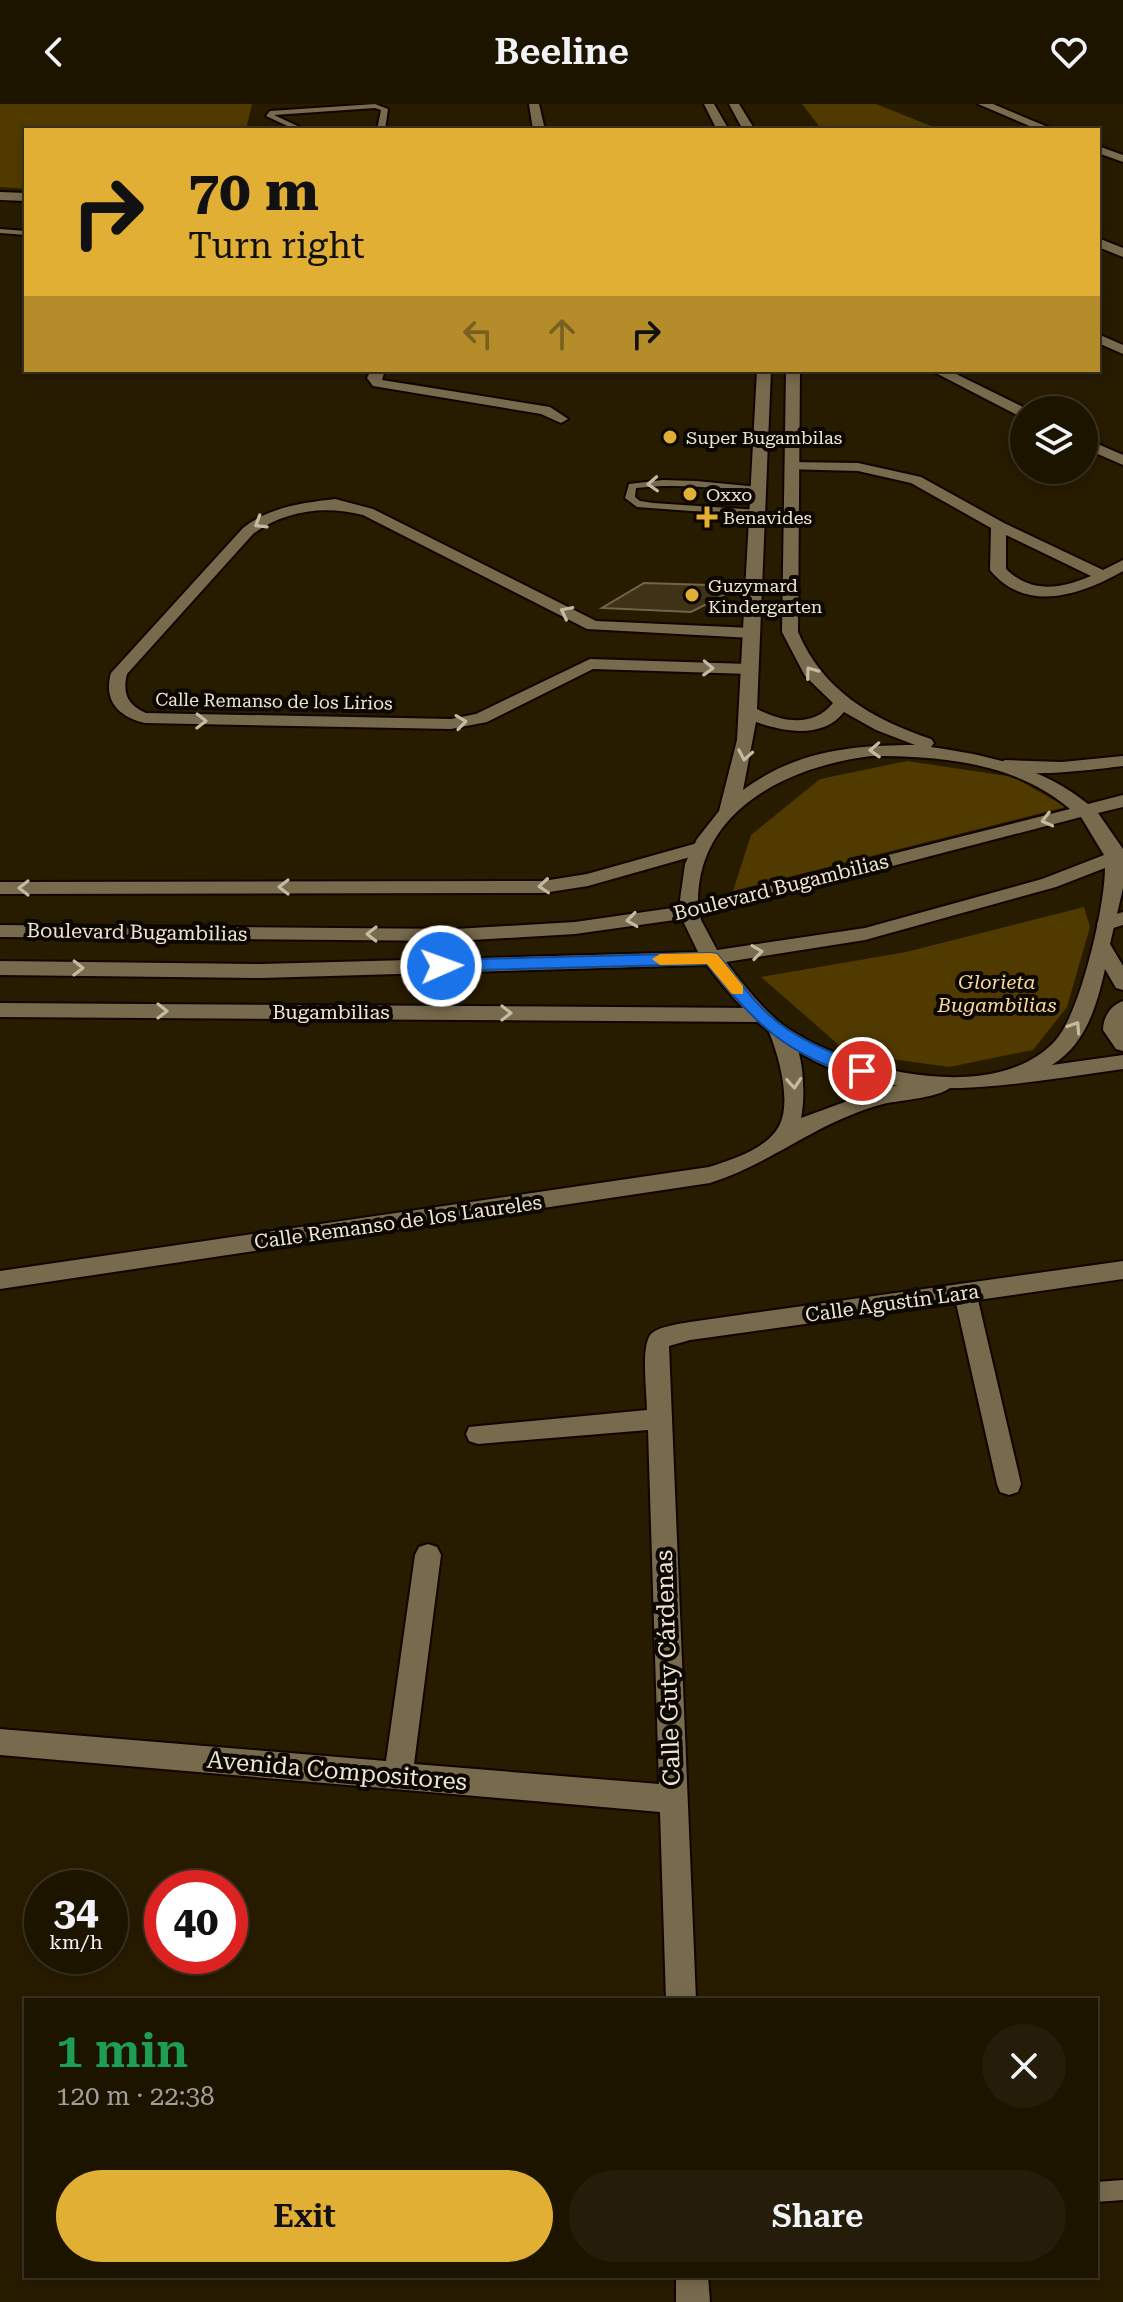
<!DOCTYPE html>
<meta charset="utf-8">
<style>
:root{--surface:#1d1400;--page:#251d0a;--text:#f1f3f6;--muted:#a09e99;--line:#3b3322;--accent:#e1af34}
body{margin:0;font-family:"Roboto Serif",serif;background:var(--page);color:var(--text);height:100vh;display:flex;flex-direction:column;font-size:30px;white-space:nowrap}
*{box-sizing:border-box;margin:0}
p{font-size:26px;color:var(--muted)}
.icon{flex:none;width:44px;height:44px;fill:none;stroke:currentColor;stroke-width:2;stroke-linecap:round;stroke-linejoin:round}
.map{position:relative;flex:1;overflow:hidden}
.panel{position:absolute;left:24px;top:1894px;width:1074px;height:280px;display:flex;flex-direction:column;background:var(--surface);border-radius:0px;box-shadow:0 4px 12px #0003,0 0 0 2px var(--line)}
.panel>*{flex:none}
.hud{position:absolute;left:24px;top:24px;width:1076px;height:244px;border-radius:0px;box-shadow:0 4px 12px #0003,0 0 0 2px var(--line);background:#e1af34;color:#111;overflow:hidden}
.buttons{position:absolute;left:1010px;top:292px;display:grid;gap:16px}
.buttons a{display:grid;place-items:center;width:88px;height:88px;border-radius:50%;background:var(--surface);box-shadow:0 4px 12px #0003,0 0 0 2px var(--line);font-size:40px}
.speed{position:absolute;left:24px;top:1766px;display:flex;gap:16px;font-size:40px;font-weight:700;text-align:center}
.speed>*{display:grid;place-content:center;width:104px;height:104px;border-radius:50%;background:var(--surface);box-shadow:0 4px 12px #0003,0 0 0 2px var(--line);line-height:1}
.speed small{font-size:20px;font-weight:400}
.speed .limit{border:12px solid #d22;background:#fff;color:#111}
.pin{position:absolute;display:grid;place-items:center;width:68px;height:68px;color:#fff;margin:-34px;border:4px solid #fff;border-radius:50%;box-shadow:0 2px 8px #0007}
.me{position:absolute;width:88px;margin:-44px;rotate:88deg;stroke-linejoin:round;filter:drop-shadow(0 0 6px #0008)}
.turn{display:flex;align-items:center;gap:28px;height:168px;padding:0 32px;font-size:36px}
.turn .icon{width:104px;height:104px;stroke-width:2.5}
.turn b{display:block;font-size:56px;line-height:68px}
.lanes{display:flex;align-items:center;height:76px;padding:0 32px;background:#0003;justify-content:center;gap:40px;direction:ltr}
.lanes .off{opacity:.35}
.round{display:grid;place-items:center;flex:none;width:84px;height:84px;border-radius:42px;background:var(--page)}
.overview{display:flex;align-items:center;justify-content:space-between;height:136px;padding:0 32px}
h1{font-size:48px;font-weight:600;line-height:60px;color:#1e9e55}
.cta{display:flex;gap:16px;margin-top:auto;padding:16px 32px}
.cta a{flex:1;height:92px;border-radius:48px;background:var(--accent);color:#111;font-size:32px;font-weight:600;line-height:92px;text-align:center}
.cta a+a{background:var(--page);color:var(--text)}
header{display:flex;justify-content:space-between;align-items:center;height:104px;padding:0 32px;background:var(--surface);font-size:36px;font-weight:600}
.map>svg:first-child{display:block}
</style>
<header><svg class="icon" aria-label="back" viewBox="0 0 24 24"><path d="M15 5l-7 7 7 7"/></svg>Beeline<svg class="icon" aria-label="heart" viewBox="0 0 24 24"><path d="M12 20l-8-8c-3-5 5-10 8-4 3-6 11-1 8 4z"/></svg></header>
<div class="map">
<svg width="1123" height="2198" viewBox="0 0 1123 2198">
<rect width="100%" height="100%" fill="#271b00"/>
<path fill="#503a00" d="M0 0H252L246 26H26V85L0 83Z
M802 0H876L941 26H822Z
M907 657 1014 673 1066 703 733 787 751 731 820 675Z
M1084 803 1090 823 1067 903 1033 946 949 963 848 949 761 873 906 848Z"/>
<path fill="#3f3216" stroke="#736547" stroke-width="2" d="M644 479 742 482 691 508 602 504Z"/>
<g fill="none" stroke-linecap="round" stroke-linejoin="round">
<g stroke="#100500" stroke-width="4">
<path id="service" d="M375 0 388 5 385 26H377L381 6 375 4 274 11 306 26H296L266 12 270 7Z
M0 125 26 127V131L0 129Z
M663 376 696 377 759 383 764 386 759 389C718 384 677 379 636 384L635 393 640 397 653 399 758 406 763 409 758 412 637 403 625 394 629 380Z
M1123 2076V2096L1096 2098V2078Z"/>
</g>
<g stroke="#100500" stroke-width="4">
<path id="minor" d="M529 0H539L545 26H533Z
M978 0H993L1055 26H1039Z
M1098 42 1123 51V58L1098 49Z
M0 88 26 89V97L0 96Z
M1098 134 1123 144V153L1098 143Z
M1098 230 1123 241V250L1098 239Z
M371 266H385L382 276 550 303 568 315 561 319 541 310 373 282 367 274Z
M930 266H948L1029 306H1024V313L1019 312Z
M1084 334 1123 351V361L1084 344Z
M790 358 858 359 921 373 1004 419 1103 466 1123 456V467C1081 491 1026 510 990 466L991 424 911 379 858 367 785 365V359ZM1006 431 1091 472C1060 485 1032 490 1006 465Z
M335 395 373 405 596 517 752 524 760 529 752 534 587 525 363 411C325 401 285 406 253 430L127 570C122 590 128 601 146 609L451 615 476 610 590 555 749 560 757 565 749 570 593 565 487 618 451 625 145 619C119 613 103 597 111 569L243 424C269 403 302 399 335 395Z
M1123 652V662C1098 665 1013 677 996 661L1005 656 1062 658Z
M701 738 708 740V748L588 782 543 789 0 790V778L543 777 587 770Z
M1123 808V821L1107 826 1097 820 1100 815Z
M0 899 758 904 768 911 758 918 0 913Z
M779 921C805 929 806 992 801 1014L883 984 942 973 952 981C945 994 898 996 883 1000 816 1018 773 1059 710 1079L0 1185V1167L709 1063C731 1056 762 1046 776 1027 794 1004 779 952 769 928Z
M1123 1157V1175L978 1196 1021 1380 1018 1388 1009 1391 1000 1388 997 1380 956 1199 690 1236 669 1242 696 1896H666L660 1708 0 1651V1625L386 1657 415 1451 419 1443 428 1440 437 1443 441 1451 414 1660 659 1680 648 1326 478 1340 469 1337 466 1330 469 1323 647 1306C647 1289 640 1239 652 1229 661 1222 679 1220 690 1218Z
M676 2172H708L710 2198H676Z"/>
</g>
<g stroke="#100500" stroke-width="4">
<path id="tertiary" d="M704 0H714L729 26H717Z
M729 0H739L755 26H743Z
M757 266H771L757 605C782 618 813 624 833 599L805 572 782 528 786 266H800L798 528C823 587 872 615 931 635L934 639 931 643C987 651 1043 663 1088 700L1123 691V703L1098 709 1123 745V784L1110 840 1123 862V886L1116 884 1105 865C1097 901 1086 940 1052 961L1123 951V965C953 989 823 1019 707 861L261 874 0 871V857L261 860 698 848 682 815 575 830 455 837 0 833V821L455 825 575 818 679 803 685 760 697 735 719 707 737 636ZM844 608 876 626 915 641C852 641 795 647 743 686L756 618C784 628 823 635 844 608ZM871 652C940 652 1015 658 1070 705L698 799C697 705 790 662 871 652ZM1081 713 1104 751 1042 775 865 824 717 846 701 816 700 812ZM1105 764C1105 803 1080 910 1055 937 994 1003 847 967 783 921 761 904 743 880 726 858L865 836 1056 783Z
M1123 897V947L1116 945 1103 926C1103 913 1111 901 1123 897Z"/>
</g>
<use href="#service" fill="#786a4c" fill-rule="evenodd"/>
<use href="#minor" fill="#786a4c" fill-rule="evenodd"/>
<use href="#tertiary" fill="#786a4c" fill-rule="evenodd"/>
</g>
<defs><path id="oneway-chevron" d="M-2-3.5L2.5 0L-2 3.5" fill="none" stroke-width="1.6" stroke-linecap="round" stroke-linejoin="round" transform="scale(2)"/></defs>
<g stroke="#c4baa4">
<use href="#oneway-chevron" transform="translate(653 380) rotate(177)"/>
<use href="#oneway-chevron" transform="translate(260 419) rotate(149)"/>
<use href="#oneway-chevron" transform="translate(566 508) rotate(-153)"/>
<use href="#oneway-chevron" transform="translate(708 564) rotate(2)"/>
<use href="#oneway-chevron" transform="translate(811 568) rotate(-126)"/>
<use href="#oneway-chevron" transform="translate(201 617) rotate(1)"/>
<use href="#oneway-chevron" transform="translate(461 618) rotate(-8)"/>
<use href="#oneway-chevron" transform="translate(875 646) rotate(178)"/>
<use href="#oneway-chevron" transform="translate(745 651) rotate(100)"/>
<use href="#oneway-chevron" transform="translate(1047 716) rotate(166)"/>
<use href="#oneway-chevron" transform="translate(544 782) rotate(176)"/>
<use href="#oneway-chevron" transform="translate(284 783) rotate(180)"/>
<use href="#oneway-chevron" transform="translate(24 784) rotate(180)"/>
<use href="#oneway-chevron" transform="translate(632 816) rotate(172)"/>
<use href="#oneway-chevron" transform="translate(372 830) rotate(-179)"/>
<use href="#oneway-chevron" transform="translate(757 848) rotate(-8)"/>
<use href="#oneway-chevron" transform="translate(78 864) rotate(1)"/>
<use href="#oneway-chevron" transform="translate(162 907)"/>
<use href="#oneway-chevron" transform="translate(506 909)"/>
<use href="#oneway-chevron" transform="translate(1075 923) rotate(-57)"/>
<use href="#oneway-chevron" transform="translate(794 979) rotate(86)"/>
</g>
<path fill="#1a73e8" stroke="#114b97" stroke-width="2" d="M711 849 717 850C733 869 747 890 765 907 793 935 832 949 868 963V972L862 974C784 950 756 920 707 860L441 867 433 862 441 856Z"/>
<path fill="#f59e0b" d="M711 849 717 850 743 882V890H732L707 860 660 861 652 855 660 850Z"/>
<g fill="#e1af34" stroke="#0c0701" stroke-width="3">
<circle cx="670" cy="333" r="8"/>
<circle cx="690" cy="390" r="8"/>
<path d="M703 401h8v8h8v8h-8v8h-8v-8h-8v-8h8z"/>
<circle cx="692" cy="491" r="8"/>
</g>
<g text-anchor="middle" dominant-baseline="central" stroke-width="8" stroke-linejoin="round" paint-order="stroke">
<g font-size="18" fill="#ede5d4" stroke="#0c0701" text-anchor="start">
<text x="686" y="333">Super Bugambilas</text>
<text x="706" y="390">Oxxo</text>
<text x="723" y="413">Benavides</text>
<text x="708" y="481">Guzymard<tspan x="708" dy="21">Kindergarten</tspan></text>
</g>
<g font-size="18" fill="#ede5d4" stroke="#0c0701">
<text transform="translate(274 597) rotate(1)">Calle Remanso de los Lirios</text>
</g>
<g font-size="20" fill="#ede5d4" stroke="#0c0701">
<text transform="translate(781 783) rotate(-14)">Boulevard Bugambilias</text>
<text transform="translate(137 828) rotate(1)">Boulevard Bugambilias</text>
<text x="331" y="908">Bugambilias</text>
<text transform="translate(398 1118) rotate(-8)">Calle Remanso de los Laureles</text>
<text transform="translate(892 1199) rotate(-8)">Calle Agustín Lara</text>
</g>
<g font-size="20" font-style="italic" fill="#f7d999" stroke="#0c0701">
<text x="997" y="878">Glorieta<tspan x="997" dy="23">Bugambilias</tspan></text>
</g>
<g font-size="24" fill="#ede5d4" stroke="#0c0701">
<text transform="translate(668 1564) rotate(-92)">Calle Guty Cárdenas</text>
<text transform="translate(337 1667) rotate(5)">Avenida Compositores</text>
</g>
</g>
</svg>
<div class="buttons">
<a><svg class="icon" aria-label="layers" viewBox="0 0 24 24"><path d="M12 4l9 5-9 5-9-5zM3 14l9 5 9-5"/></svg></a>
</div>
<div class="speed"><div>34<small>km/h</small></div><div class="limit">40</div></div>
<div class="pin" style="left:862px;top:967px;background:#d93025"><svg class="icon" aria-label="arrive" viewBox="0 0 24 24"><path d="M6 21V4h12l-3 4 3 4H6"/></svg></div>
<svg class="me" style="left:441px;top:862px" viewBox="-20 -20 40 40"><circle r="17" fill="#1a73e8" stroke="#fff" stroke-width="3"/><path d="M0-11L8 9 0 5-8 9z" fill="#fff"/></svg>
<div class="hud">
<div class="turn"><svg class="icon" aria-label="right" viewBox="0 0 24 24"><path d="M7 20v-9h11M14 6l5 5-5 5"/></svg><div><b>70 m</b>Turn right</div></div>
<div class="lanes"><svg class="icon off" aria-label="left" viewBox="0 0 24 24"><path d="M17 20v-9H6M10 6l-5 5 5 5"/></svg><svg class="icon off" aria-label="ahead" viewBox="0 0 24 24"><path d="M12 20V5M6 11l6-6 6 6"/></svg><svg class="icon" aria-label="right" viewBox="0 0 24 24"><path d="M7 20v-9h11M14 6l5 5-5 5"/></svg></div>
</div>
<section class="panel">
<div class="overview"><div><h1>1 min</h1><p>120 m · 22:38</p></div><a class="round"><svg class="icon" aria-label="close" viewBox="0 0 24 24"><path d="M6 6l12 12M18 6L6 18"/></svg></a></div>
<div class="cta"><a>Exit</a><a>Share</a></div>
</section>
</div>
